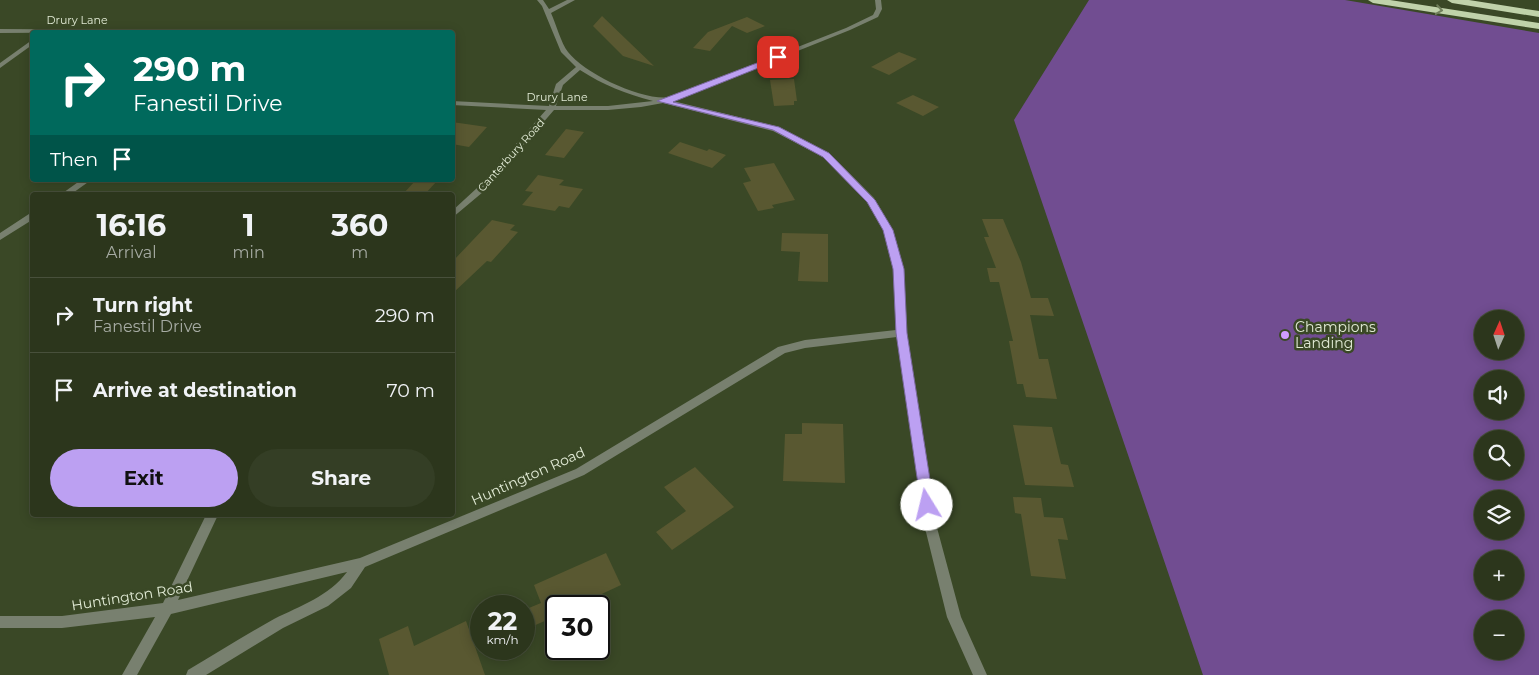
<!DOCTYPE html>
<meta charset="utf-8">
<style>
:root{--surface:#2c361c;--page:#343e25;--text:#f1f3f6;--muted:#a6aba3;--line:#48503b;--accent:#bca0f2}
body{margin:0;font-family:Montserrat,sans-serif;background:var(--page);color:var(--text);height:100vh;display:flex;flex-direction:column;font-size:19px;white-space:nowrap}
*{box-sizing:border-box;margin:0}
p{font-size:16px;color:var(--muted)}
.icon{flex:none;width:28px;height:28px;fill:none;stroke:currentColor;stroke-width:2;stroke-linecap:round;stroke-linejoin:round}
.map{position:relative;flex:1;overflow:hidden}
.sheet{position:absolute;left:30px;top:192px;width:425px;height:325px;display:flex;flex-direction:column;background:var(--surface);border-radius:5px;box-shadow:0 2px 12px #0003,0 0 0 1px var(--line)}
.sheet>*{flex:none}
.hud{position:absolute;left:30px;top:30px;width:425px;height:152px;border-radius:5px;box-shadow:0 2px 12px #0003,0 0 0 1px var(--line);background:#00695c;color:#fff;overflow:hidden}
.needle{width:32px;rotate:3deg}
.buttons{position:absolute;left:1474px;top:310px;display:grid;gap:10px}
.buttons a{display:grid;place-items:center;width:50px;height:50px;border-radius:50%;background:var(--surface);box-shadow:0 2px 12px #0003,0 0 0 1px var(--line);font-size:25px}
.speed{position:absolute;left:470px;top:595px;display:flex;gap:10px;font-size:25px;font-weight:700;text-align:center}
.speed>*{display:grid;place-content:center;width:65px;height:65px;border-radius:50%;background:var(--surface);box-shadow:0 2px 12px #0003,0 0 0 1px var(--line);line-height:1}
.speed small{font-size:12px;font-weight:400}
.speed .limit{border:2px solid #111;border-radius:8px;background:#fff;color:#111}
.pin{position:absolute;display:grid;place-items:center;width:42px;height:42px;color:#fff;margin:-21px;border-radius:10px;box-shadow:0 2px 8px #0006}
.me{position:absolute;width:55px;margin:-28px;rotate:351deg;stroke-linejoin:round;filter:drop-shadow(0 0 4px #0008)}
.turn{display:flex;align-items:center;gap:18px;height:105px;padding:0 20px;font-size:22px}
.turn .icon{width:65px;height:65px;stroke-width:2.5}
.turn b{display:block;font-size:35px;line-height:42px}
.then{display:flex;align-items:center;height:48px;padding:0 20px;background:#0003;gap:10px;font-size:19px}
.eta{display:flex;justify-content:space-evenly;align-items:center;height:85px;text-align:center}
.eta b{font-size:30px;font-weight:700;line-height:35px}
.primary-button{display:flex;gap:10px;margin-top:auto;padding:10px 20px}
.primary-button a{flex:1;height:58px;border-radius:30px;background:var(--accent);color:#111;font-size:20px;font-weight:700;line-height:58px;text-align:center}
.primary-button a+a{background:var(--page);color:var(--text)}
ul{padding:0;list-style:none}
li{display:flex;align-items:center;gap:15px;height:75px;padding:0 20px;border-top:1px solid var(--line)}
li div{flex:1}
li b{display:block;font-size:19px}
li em{font-style:normal}
.map>svg:first-child{display:block}
</style>
<div class="map">
<svg width="1539" height="675" viewBox="0 0 1539 675">
<rect width="100%" height="100%" fill="#3a4826"/>
<path fill="#714d91" fill-rule="evenodd" d="M1089 0H1345L1539 33V675H1203L1014 120ZM1482 319H1515V351H1482ZM1482 379H1515V411H1482ZM1482 439H1515V471H1482ZM1482 499H1515V531H1482ZM1482 559H1515V591H1482ZM1482 619H1515V651H1482Z"/>
<path fill="#595831" d="M602 16 654 66 623 56 593 26Z
M747 17 765 26 747 33 732 26 710 51 693 48 708 32Z
M899 52 917 59 889 75 871 67Z
M794 79 797 101H794V105L774 106 770 80Z
M913 95 939 107 923 116 896 103Z
M452 122 487 127 469 147 452 144Z
M566 129 584 132 564 158 545 155Z
M680 142 707 151 709 149 726 155 712 168 668 153Z
M774 163 795 200 772 205 774 208 758 211 743 183 751 181 744 168Z
M538 175 564 180 559 185 583 189 569 208 559 206 555 211 522 205 533 192 525 191Z
M416 180H438L424 195H402Z
M982 219H1003L1021 262 1031 298H1048L1054 316 1030 315 1039 359H1048L1057 399 1026 397 1023 384H1017L1009 341H1013L999 282H990L987 268H996L984 237H989Z
M492 220 515 225 510 230 518 232 491 262 487 261 452 294V262Z
M782 233 828 234V282L798 281 800 252 781 251Z
M802 423 843 424 845 483 783 481 785 434H802Z
M1013 425 1052 427 1061 464 1068 465 1074 487 1025 485Z
M695 467 734 507 672 550 656 532 686 511 664 487Z
M1013 497 1041 498 1044 517 1063 518 1068 540 1058 539 1066 579 1031 576 1021 514 1015 513Z
M606 553 621 585 576 606H556V640L547 620 524 630V610L541 603 534 585Z
M466 621 485 675H389L379 639 408 626 414 646Z"/>
<g fill="none" stroke-linecap="round" stroke-linejoin="round">
<path fill="#78806f" fill-rule="evenodd" d="M537 0H543L549 9 567 0H575L551 13C556 24 561 43 568 52 585 74 644 102 671 97L846 28 873 15 876 9 875 0H881L882 9 878 17 850 30 673 101 779 127 829 153 874 198 892 230 904 269 906 333 936 524 961 617 987 675H973L947 617 924 524 897 337 805 348 785 353 584 475 365 567 351 588 328 606 283 628 206 675H186L188 670C217 653 245 635 274 619 300 606 329 596 347 572L171 614 137 675H122L155 617 62 628H0V616H62L163 603 206 515H218L178 600 360 558 576 469 778 347 805 340 896 330 894 269 884 230 868 201 823 157 773 131 663 103 641 107 608 110H554L483 192 452 218V211L477 188 546 110 452 105V101L549 106 556 84 576 67 561 52 542 6ZM580 70C603 85 626 94 653 101L608 106H556L563 85Z
M0 29 154 30 157 32 0 33Z
M32 40V45L0 68V63Z
M81 180H91L70 195H60Z
M29 214H32V220L0 240V233Z"/>
<path fill="#c0d2aa" fill-rule="evenodd" d="M1368 0H1390L1539 23V29L1373 3Z
M1447 0H1469L1539 11V17L1452 3Z"/>
</g>
<defs><path id="oneway-chevron" d="M-2-3.5L2.5 0L-2 3.5" fill="none" stroke-width="1.6" stroke-linecap="round" stroke-linejoin="round" transform="scale(1.25)"/></defs>
<use stroke="#707f5b" href="#oneway-chevron" transform="translate(1439 10) rotate(9)"/>
<path fill="#bca0f2" stroke="#7a689d" d="M778 55 782 57 781 59 673 102 779 127 829 153 875 200 893 230 904 269 907 333 934 505 932 509 927 511 923 509 921 505 896 333 893 269 883 230 867 202 823 157 773 130 657 101Z"/>
<circle fill="#d09dff" stroke="#3a4826" stroke-width="2" cx="1285" cy="335" r="5"/>
<g text-anchor="middle" dominant-baseline="central" stroke-width="5" stroke-linejoin="round" paint-order="stroke">
<g font-size="11" fill="#e2ebd6" stroke="#3a4826">
<text x="77" y="20">Drury Lane</text>
<text x="557" y="97">Drury Lane</text>
<text transform="translate(511 155) rotate(-48)">Canterbury Road</text>
</g>
<g font-size="14" fill="#e2ebd6" stroke="#3a4826" text-anchor="start">
<text x="1295" y="327">Champions<tspan x="1295" dy="16">Landing</tspan></text>
</g>
<g font-size="14" fill="#e2ebd6" stroke="#3a4826">
<text transform="translate(528 476) rotate(-24)">Huntington Road</text>
<text transform="translate(132 596) rotate(-9)">Huntington Road</text>
</g>
</g>
</svg>
<div class="buttons">
<a><svg class="needle" viewBox="-14 -14 28 28"><path d="M0-13l5 13h-10z" fill="#e53935"/><path d="M0 13l5-13h-10z" fill="#a6aba3"/></svg></a>
<a><svg class="icon" aria-label="sound" viewBox="0 0 24 24"><path d="M4 9h4l5-4v14l-5-4H4zM17 9q2 3 0 6"/></svg></a>
<a><svg class="icon" aria-label="search" viewBox="0 0 24 24"><circle cx="10" cy="10" r="6"/><path d="M15 15l6 6"/></svg></a>
<a><svg class="icon" aria-label="layers" viewBox="0 0 24 24"><path d="M12 4l9 5-9 5-9-5zM3 14l9 5 9-5"/></svg></a>
<a>+</a>
<a>−</a>
</div>
<div class="speed"><div>22<small>km/h</small></div><div class="limit">30</div></div>
<div class="pin" style="left:778px;top:57px;background:#d93025"><svg class="icon" aria-label="arrive" viewBox="0 0 24 24"><path d="M6 21V4h12l-3 4 3 4H6"/></svg></div>
<svg class="me" style="left:927px;top:505px" viewBox="-20 -20 40 40"><circle r="19" fill="#fff"/><path d="M0-13L10 11 0 6-10 11z" fill="#bca0f2"/></svg>
<div class="hud">
<div class="turn"><svg class="icon" aria-label="right" viewBox="0 0 24 24"><path d="M7 20v-9h11M14 6l5 5-5 5"/></svg><div><b>290 m</b>Fanestil Drive</div></div>
<div class="then">Then<svg class="icon" aria-label="arrive" viewBox="0 0 24 24"><path d="M6 21V4h12l-3 4 3 4H6"/></svg></div>
</div>
<section class="sheet">
<div class="eta">
<div><b>16:16</b><p>Arrival</p></div>
<div><b>1</b><p>min</p></div>
<div><b>360</b><p>m</p></div>
</div>
<ul>
<li><svg class="icon" aria-label="right" viewBox="0 0 24 24"><path d="M7 20v-9h11M14 6l5 5-5 5"/></svg><div><b>Turn right</b><p>Fanestil Drive</p></div><em>290 m</em></li>
<li><svg class="icon" aria-label="arrive" viewBox="0 0 24 24"><path d="M6 21V4h12l-3 4 3 4H6"/></svg><div><b>Arrive at destination</b></div><em>70 m</em></li>
</ul>
<div class="primary-button"><a>Exit</a><a>Share</a></div>
</section>
</div>
